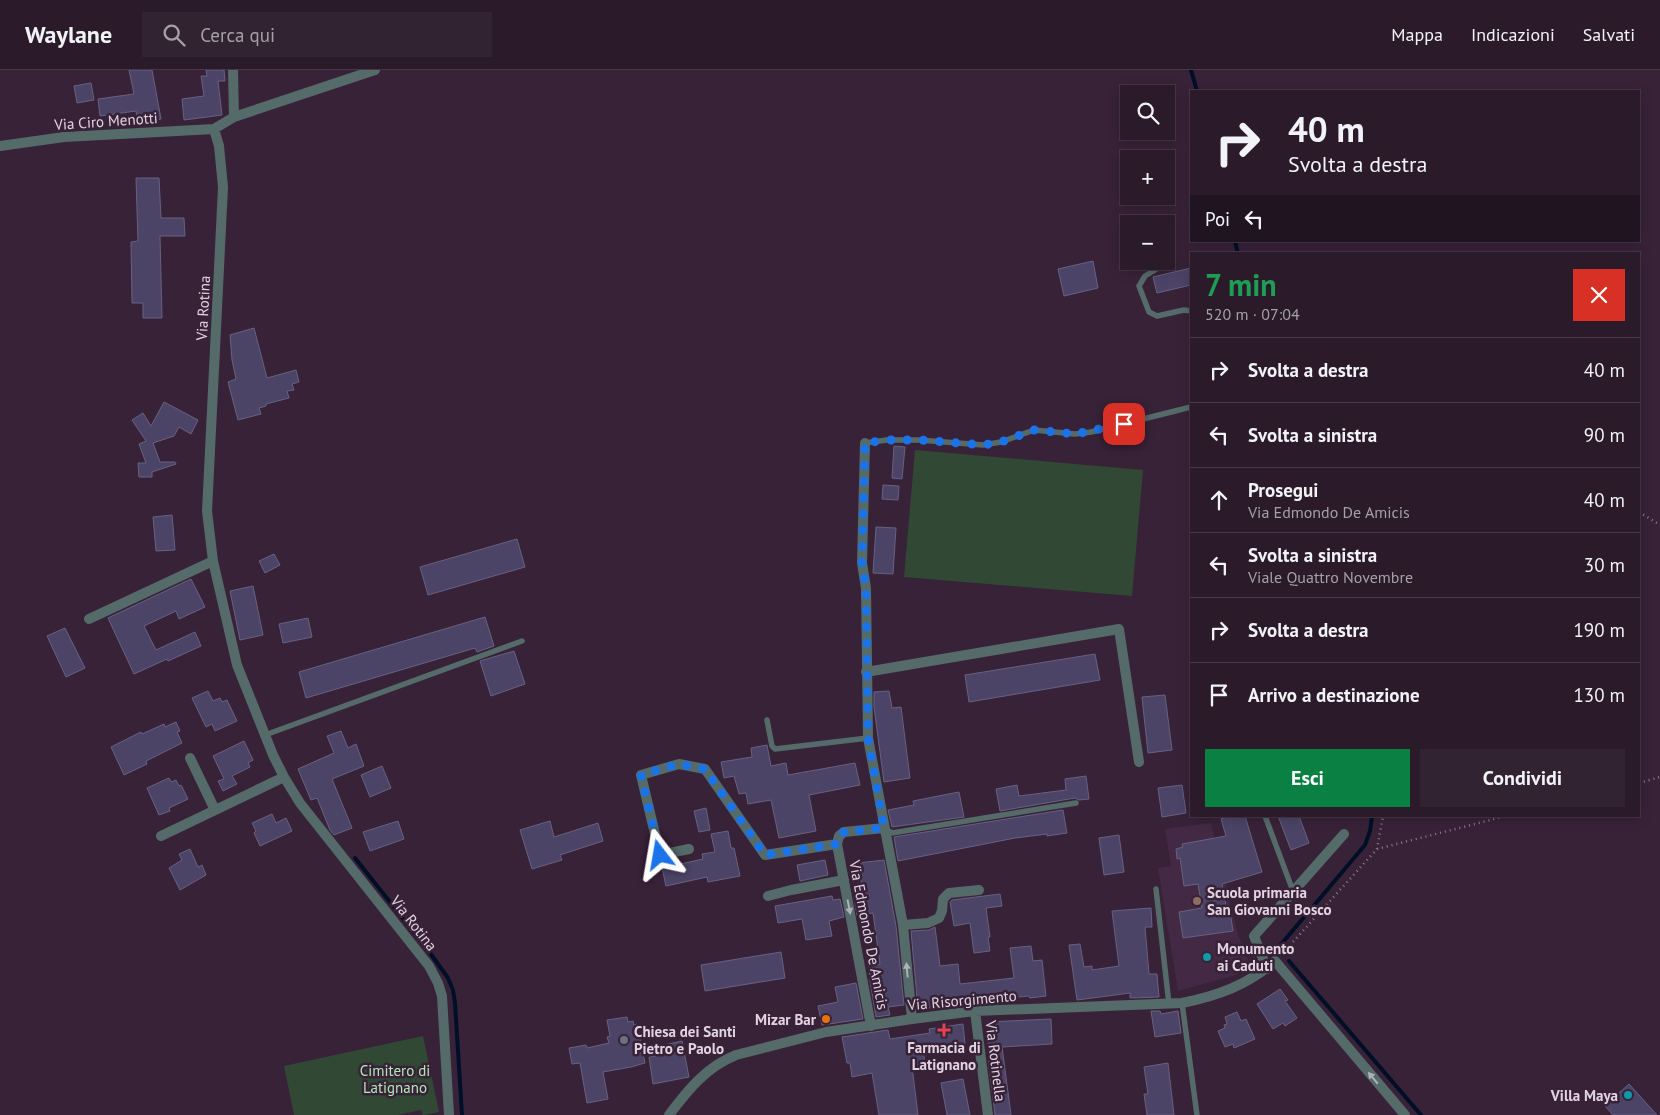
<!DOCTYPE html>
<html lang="it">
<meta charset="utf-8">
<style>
:root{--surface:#2a1a2a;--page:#322332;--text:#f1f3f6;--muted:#a5a1a8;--line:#463847;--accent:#0b8043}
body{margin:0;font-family:"PT Sans",sans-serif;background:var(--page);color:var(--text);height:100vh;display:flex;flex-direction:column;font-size:19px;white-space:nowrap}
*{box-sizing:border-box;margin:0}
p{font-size:16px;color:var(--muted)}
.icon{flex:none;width:28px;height:28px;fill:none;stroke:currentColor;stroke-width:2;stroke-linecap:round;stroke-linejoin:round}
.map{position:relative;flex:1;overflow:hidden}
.panel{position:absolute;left:1190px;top:182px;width:450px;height:565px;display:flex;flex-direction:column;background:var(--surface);border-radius:0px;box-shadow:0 2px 12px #0003,0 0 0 1px var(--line)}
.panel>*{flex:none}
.guide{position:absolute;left:1190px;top:20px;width:450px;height:152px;border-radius:0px;box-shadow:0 2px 12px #0003,0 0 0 1px var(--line);background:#2a1a2a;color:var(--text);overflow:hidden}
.fabs{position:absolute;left:1120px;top:15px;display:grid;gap:10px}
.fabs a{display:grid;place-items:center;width:55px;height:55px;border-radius:0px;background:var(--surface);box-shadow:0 2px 12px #0003,0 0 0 1px var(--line);font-size:25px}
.pin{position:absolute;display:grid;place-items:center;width:42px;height:42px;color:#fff;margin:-21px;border-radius:10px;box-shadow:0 2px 8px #0006}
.me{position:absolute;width:55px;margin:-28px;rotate:346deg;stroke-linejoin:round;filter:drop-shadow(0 0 4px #0008)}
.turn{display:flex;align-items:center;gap:18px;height:105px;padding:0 15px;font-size:22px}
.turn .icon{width:65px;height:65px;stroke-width:2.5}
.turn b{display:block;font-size:35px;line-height:42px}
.then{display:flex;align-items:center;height:48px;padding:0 15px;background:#0003;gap:10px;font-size:19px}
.round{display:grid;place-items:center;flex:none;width:52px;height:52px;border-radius:0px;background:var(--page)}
.headline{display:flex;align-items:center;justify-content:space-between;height:85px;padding:0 15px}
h1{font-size:30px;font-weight:700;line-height:38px;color:#1e9e55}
.action{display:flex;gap:10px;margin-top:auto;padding:10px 15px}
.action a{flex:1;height:58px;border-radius:0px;background:var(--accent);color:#fff;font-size:20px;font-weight:700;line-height:58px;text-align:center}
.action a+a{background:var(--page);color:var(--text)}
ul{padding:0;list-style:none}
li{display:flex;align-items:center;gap:15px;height:65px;padding:0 15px;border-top:1px solid var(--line)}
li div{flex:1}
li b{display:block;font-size:19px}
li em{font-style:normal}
header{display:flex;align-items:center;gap:30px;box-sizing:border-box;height:70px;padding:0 25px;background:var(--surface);border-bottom:1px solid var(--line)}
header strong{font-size:24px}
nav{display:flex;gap:28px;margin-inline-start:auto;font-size:18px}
.search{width:350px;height:45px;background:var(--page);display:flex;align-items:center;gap:12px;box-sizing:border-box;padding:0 18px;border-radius:0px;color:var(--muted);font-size:19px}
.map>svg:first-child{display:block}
</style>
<header>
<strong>Waylane</strong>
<div class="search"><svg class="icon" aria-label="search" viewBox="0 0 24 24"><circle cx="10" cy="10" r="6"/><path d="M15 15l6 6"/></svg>Cerca qui</div>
<nav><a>Mappa</a><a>Indicazioni</a><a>Salvati</a></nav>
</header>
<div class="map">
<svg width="1660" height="1045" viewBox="0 0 1660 1045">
<rect width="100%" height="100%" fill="#382238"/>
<path fill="#442944" d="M1211 753 1238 865 1251 897 1233 906 1178 921 1158 798 1171 796 1165 759Z"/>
<path fill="#314934" d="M915 380 1143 400 1132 526 904 507Z
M423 966 439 1042 425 1045H423L421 1040 397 1045H294L284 996Z"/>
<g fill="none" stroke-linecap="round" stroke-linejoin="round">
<path stroke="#000f28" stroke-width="4" d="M1191 0 1197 21
M1235 171 1238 184
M355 788 428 880 448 908 453 920 455 933 462 1045
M1278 878 1365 775 1370 761 1372 746
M1289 891 1421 1045"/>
</g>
<path fill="#4b4466" stroke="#676282" d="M129 0H152L161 49 138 53 136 41 100 46 98 29 134 24Z
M206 0H224L225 11H218L222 45 184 50 182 29 204 26 201 6H207Z
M91 13 94 30 77 33 74 16Z
M136 108H159L161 148H184L185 166H160L162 248H143V233H132L131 172 138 171Z
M1093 191 1098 218 1064 226 1058 199Z
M1191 198V215L1157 223 1153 207Z
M254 258 267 308 296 300 299 312 292 314 294 320 287 321 289 328 266 334V336L259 338 261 344 238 350 228 312 236 309 232 290 230 265Z
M164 332 198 350 191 364 179 357 174 366 153 373 160 392H175L176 394 152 402V407H139L138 393H146L139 374 146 371 132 350 143 343 151 356Z
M894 376 905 377 902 409 892 408Z
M883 415 899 416 898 430 882 429Z
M172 445 175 480 156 481 153 447Z
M876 457 896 458 893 504 873 503Z
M517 469 525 497 428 525 420 497Z
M274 484 280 495 265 503 259 491Z
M191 509 205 537 179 549 176 541 144 556 156 580 195 562 201 576 168 591 167 589 134 604 108 548Z
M253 516 263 565 240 570 230 521Z
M485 547 494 576 477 582 475 578 306 628 299 602Z
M308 548 312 567 283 573 279 554Z
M65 558 85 598 66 607 47 566Z
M514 581 525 614 491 626 480 591Z
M1095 584 1100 610 969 632 965 605Z
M208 621 213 631 220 628 222 632 227 630 237 651 215 661 212 654 206 657 192 628Z
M889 621 892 638 901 637 910 708 884 712 874 637V622Z
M1165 625 1172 680 1148 683 1142 627Z
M176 652 180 661 177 662 182 673 146 691 147 694 124 705 111 677 141 662 142 664 164 654 165 657Z
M341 661 348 678 356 674 364 696 332 709 352 758 334 765 330 760 317 728 311 730 298 699 334 683 327 666Z
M244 671 253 690 248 693 250 697 232 706 237 714 223 721 218 711 224 709 213 686Z
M767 675 771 696 786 693 788 705 855 693 860 715 809 725 816 761 779 768 771 730 748 734 746 723 739 724 734 706 724 708 721 692 752 687 751 678Z
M382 696 391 718 370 727 361 705Z
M1086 706 1089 729 1079 730 1075 728 1000 741 996 719 1017 715 1019 726 1066 720 1065 709Z
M169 708 171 712 176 710 179 716 181 715 188 729 169 738 170 741 159 745 147 718Z
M1182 715 1186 743 1162 747 1158 718Z
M959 722 964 747 892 757 888 740 914 735 913 731Z
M706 738 710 760 699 762 694 741Z
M1063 740 1067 763 1047 766V764L1015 768 898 791 894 767Z
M272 744 276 753 286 748 292 761 260 776 254 763 256 761 252 753Z
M1231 746H1245L1262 802 1222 814 1226 836 1229 835 1233 861 1183 868 1179 842 1202 838 1198 814 1184 816 1180 788 1177 789 1176 779 1183 777 1182 774 1226 766 1221 749Z
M1278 746H1299L1309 773 1291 780Z
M398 751 404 769 370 781 363 762Z
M550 751 554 767 598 753 603 771 560 785 562 790 532 799 520 760Z
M728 761 731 778H734L740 806 708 812 707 807 666 816 662 798 703 789 702 784 715 782 711 764Z
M1119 765 1124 802 1104 805 1099 768Z
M190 779 198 797 202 795 206 805 180 820 169 798 182 790 179 784Z
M825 790 828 805 800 811 797 795Z
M884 790 896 856 904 935 888 937 890 945 876 947 870 911 869 896 880 894 873 843 857 845 854 827 863 826 858 793Z
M1000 824 1002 836 986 838 990 867H988L990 881 974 883 970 853 954 856 950 832 952 830Z
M832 826 833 830 840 829 844 847 829 851 832 866 806 870 802 849 778 853 775 836Z
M1151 838 1152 857H1145L1149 904H1157L1159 927 1130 928V923L1077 930 1069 875 1080 874 1084 897 1092 896V900L1119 896 1112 841Z
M935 857 940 896 958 894 960 914 1014 908 1010 878 1031 876 1033 891 1042 890 1046 926 1030 928 1029 926 1008 928V931L918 939 911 861 929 860Z
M781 882 785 908 705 921 701 895Z
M856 913 863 949 822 955 818 936 838 932 835 917Z
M1280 919 1288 930 1285 931 1297 948 1285 956 1283 953 1273 959 1257 934Z
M1151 941H1160L1161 944 1178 941 1181 963 1155 967Z
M1237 942 1241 951 1246 949 1255 969 1234 978 1233 974 1225 977 1218 961 1225 958 1224 955 1227 954 1225 947Z
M627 947 628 952 633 951 634 955 637 954 645 993 631 997 603 1002 608 1029 587 1033 580 993 572 994 569 978 586 975 587 978 609 973 607 967 610 966 607 950Z
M1051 949 1052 974 1002 977 1011 1045H995L989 996 987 952Z
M963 954 965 974 923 979 925 994 912 996 918 1045H879L872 1003 852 1007 850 993H847L842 967 888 960 890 969 930 963 929 959Z
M682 971 689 1007 653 1014 649 987 666 984 664 975Z
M1168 993 1174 1045H1147L1144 1024H1148L1144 997Z
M963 1009 970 1045H947L941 1013Z
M1629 1014 1657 1045H1613L1605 1036Z"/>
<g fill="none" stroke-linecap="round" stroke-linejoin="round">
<path stroke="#8f7c8f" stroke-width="2.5" stroke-dasharray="1 4" stroke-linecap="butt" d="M1639 442 1660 455
M1639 713 1660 707
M1377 779 1506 746
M1283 883 1377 779 1383 746"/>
<path stroke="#556b6a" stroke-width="5.5" d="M1160 197 1145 206 1139 216 1149 242 1157 246 1184 240 1191 241
M865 373 887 370H919L983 375 1001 372 1034 360 1075 364 1091 362 1191 337
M767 650 772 676 775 679 868 668
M265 665 522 571
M1265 746 1293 821
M886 759 892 763 1076 733
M1156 819 1169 934
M1182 933 1197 1045"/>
<path stroke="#556b6a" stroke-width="10" d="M233 0 234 47 214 59 219 76 223 117 207 441 213 491 237 595 273 685 284 707 300 733 429 896 438 913 442 926 449 1045
M234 47 375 0
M0 76 64 67 214 59
M865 373 862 493 866 518 868 668 903 855 912 949
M89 549 213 491
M866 602 1119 559 1139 692
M190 688 215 740
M161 766 284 707
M689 779 660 785 641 705 679 694 705 699 765 785 837 774
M768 826 791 820 844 810
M903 855 928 853 939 848 942 841 943 829 949 823 979 820
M1267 899 1254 866 1344 764
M975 941 988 1045
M871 956 837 774 839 766 844 762 884 758
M669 1045C688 1020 706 997 736 985L826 962 912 949 975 941 1182 933C1217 926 1248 915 1275 891L1405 1045"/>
</g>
<defs><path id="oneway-solid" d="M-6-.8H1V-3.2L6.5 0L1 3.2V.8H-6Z" transform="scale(1.25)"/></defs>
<g fill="#b1afb8">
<use href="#oneway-solid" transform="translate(849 837) rotate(79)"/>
<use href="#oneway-solid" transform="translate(907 900) rotate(-95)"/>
<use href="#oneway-solid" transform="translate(1373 1008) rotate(-130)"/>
</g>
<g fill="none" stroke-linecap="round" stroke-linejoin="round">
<path stroke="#1a73e8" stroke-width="9" stroke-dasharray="0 16.2" d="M660 785 641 705 679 694 705 699 765 785 837 774 839 766 844 762 884 758 868 668 866 518 862 493 865 373 887 370H920L983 375 1001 372 1034 360 1075 364 1124 354"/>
</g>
<circle fill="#8d6e63" stroke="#382238" stroke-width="2" cx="1197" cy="831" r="5"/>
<g fill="#0f9aa8" stroke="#382238" stroke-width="2">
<circle cx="1207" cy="887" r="5"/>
<circle cx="1628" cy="1025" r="5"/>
</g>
<circle fill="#e8710a" stroke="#382238" stroke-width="2" cx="826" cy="949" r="5"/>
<path fill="#e0444e" stroke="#382238" stroke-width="2" d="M941.5 952.5h5v5h5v5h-5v5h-5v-5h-5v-5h5z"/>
<circle fill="#6b7280" stroke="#382238" stroke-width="2" cx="624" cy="970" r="5"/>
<g text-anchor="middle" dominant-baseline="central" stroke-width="5" stroke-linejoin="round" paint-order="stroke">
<g font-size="15" fill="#e2d3e2" stroke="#382238">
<text transform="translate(106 51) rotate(-4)">Via Ciro Menotti</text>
<text transform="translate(203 238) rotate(-87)">Via Rotina</text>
<text transform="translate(414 853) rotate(52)">Via Rotina</text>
<text transform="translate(869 865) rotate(79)">Via Edmondo De Amicis</text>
<text transform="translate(962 930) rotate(-5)">Via Risorgimento</text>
<text transform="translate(996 991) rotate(83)">Via Rotinella</text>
</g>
<g font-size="15" font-weight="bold" fill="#e2d3e2" stroke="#382238" text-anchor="start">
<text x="1207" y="822">Scuola primaria<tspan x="1207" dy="17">San Giovanni Bosco</tspan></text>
<text x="1217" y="878">Monumento<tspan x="1217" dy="17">ai Caduti</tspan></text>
<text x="816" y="949" text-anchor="end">Mizar Bar</text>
<text x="634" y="961">Chiesa dei Santi<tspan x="634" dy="17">Pietro e Paolo</tspan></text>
<text x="944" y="977" text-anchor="middle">Farmacia di<tspan x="944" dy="17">Latignano</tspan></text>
<text x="1618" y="1025" text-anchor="end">Villa Maya</text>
</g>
<g font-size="15" fill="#b0e7b6" stroke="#382238">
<text x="395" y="1000">Cimitero di<tspan x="395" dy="17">Latignano</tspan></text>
</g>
</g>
</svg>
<div class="fabs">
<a><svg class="icon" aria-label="search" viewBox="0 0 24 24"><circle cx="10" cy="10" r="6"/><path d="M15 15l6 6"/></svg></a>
<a>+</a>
<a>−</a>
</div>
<div class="pin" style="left:1124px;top:354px;background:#d93025"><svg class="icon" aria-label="arrive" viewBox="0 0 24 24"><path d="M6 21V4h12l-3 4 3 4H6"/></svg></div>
<svg class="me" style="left:660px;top:785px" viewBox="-20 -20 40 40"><path d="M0-17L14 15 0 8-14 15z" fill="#1a73e8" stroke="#fff" stroke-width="4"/></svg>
<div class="guide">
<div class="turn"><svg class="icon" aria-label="right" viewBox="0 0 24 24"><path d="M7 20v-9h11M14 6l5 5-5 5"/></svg><div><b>40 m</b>Svolta a destra</div></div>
<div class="then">Poi<svg class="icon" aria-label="left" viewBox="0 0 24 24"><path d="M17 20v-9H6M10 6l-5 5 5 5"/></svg></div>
</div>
<section class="panel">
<div class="headline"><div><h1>7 min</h1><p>520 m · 07:04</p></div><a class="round" style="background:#d93025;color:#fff"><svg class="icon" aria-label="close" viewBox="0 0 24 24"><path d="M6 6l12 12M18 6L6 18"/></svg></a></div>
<ul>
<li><svg class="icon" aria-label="right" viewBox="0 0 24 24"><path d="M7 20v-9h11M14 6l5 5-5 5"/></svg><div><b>Svolta a destra</b></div><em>40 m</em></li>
<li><svg class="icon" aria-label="left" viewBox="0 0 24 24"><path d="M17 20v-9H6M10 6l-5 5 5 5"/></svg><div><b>Svolta a sinistra</b></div><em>90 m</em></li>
<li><svg class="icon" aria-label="ahead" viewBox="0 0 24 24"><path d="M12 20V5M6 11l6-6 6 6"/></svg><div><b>Prosegui</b><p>Via Edmondo De Amicis</p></div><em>40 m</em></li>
<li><svg class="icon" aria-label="left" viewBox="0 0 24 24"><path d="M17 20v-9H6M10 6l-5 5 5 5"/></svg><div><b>Svolta a sinistra</b><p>Viale Quattro Novembre</p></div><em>30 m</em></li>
<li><svg class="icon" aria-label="right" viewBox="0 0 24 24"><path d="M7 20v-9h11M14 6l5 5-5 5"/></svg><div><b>Svolta a destra</b></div><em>190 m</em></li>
<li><svg class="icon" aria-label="arrive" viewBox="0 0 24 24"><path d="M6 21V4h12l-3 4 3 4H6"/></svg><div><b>Arrivo a destinazione</b></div><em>130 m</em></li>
</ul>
<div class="action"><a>Esci</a><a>Condividi</a></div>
</section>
</div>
